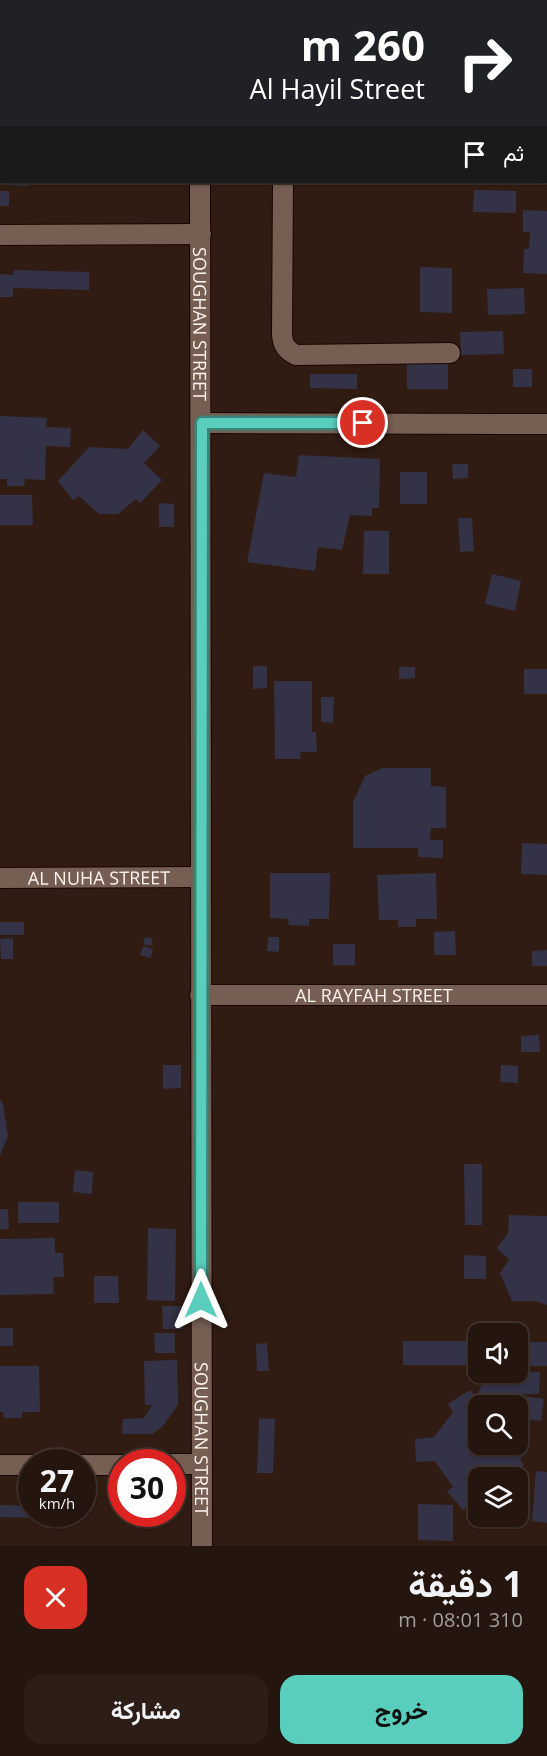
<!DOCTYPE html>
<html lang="ar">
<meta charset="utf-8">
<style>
:root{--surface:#24150e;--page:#2c1e17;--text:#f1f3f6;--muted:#a39f9e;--line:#41342e;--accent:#5acebd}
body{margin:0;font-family:"Open Sans",Vazirmatn,sans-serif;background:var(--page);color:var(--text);direction:rtl;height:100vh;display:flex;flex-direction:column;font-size:22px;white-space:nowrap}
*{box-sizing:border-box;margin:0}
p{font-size:20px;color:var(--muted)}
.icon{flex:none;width:33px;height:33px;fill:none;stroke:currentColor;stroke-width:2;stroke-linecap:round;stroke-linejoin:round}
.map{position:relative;height:1546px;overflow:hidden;direction:ltr}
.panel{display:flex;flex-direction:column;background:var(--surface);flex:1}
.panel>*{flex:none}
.banner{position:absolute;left:0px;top:0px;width:548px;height:183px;box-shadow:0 2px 4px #0004,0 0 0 2px var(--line);direction:rtl;background:#202124;color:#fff;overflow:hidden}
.buttons{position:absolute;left:468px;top:1323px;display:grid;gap:12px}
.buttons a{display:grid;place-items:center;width:60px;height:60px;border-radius:12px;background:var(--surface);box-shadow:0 2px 4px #0004,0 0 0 2px var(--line);font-size:30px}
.speed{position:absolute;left:18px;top:1449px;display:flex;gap:12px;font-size:30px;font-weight:700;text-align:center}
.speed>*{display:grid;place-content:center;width:78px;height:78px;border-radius:50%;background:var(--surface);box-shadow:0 2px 4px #0004,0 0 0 2px var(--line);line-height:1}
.speed small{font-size:15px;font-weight:400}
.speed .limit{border:9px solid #d22;background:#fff;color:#111}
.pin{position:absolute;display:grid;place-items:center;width:51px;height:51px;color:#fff;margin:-26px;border:3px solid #fff;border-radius:50%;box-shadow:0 2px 6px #0007}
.me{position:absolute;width:66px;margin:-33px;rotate:0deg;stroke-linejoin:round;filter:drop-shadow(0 0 4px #0008)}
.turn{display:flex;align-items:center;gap:21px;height:126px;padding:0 24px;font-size:27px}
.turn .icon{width:78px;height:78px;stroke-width:2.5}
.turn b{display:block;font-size:42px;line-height:51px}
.then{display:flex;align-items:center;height:57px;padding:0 24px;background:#0003;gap:12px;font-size:22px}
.round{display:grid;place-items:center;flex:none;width:63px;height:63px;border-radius:18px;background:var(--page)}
.summary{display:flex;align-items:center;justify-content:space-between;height:102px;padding:0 24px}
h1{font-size:36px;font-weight:700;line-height:45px}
.cta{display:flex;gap:12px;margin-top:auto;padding:12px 24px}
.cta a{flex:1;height:69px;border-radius:18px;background:var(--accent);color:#111;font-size:24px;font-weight:700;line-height:69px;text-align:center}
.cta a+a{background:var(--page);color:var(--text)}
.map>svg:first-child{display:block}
</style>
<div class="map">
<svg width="547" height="1546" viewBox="0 0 547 1546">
<rect width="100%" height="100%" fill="#301c12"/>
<path fill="#343246" d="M0 182H29V186L0 185Z
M474 190 516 191V213L473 212Z
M0 191H9V206H0Z
M523 210 547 211V274L523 273 524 249H529L530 232H523Z
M420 267 452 268V313L420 312Z
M14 270 89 272V290L13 288V297H0V274L13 275Z
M524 288 525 314 488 315 487 289Z
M503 331 504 354 461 355 460 332Z
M407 364H448V389H407Z
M513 369H532V387H513Z
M310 374H357V389L310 388Z
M0 416 47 418 46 427 71 428 70 447 46 446 45 480 25 479 24 486H7V479H0Z
M143 430 160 446 144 463 162 480 140 503 136 499 118 514H99L79 496 73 500 58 481 89 447 128 449Z
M299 455 380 459 379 508H372V516L350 515 342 550 318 547 315 571 247 562 264 473 296 477Z
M452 464H468V478L453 479Z
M400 472H427V504H400Z
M0 495H32L33 525H0Z
M159 503 174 504V527H159Z
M458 518H472L474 551 460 552Z
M364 531H389V574H363Z
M492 574 521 581 515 611 485 604Z
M253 666H267V688L253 689Z
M399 667H415V678L399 679Z
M524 669H547V694H524Z
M274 681H312V732H316L317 752H300L301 759H275Z
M321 697H334L333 723 321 722Z
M382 768H431V786L446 787V828H431L430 840H443V858L418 857V848H353V802L365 776Z
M522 843 547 844V875L521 874Z
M270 873H330L329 919H309V926L288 925 289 919 270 918Z
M436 873 437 919H416V927H398V920H379L377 875Z
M0 922H24V935H0Z
M455 931 456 955H434V932Z
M145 937 153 939 151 946 143 944Z
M268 937H279V952L267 951Z
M13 938V959H1L0 939Z
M333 944H355V965H333Z
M143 946 153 949 151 958 140 955Z
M547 950V966H532V951Z
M539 1035 540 1052H521V1036Z
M163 1065H181V1088L163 1089Z
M501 1065 518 1066V1083L500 1082Z
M0 1099 3 1104 8 1136 0 1156Z
M464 1164H482V1225H465Z
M75 1170 93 1172 92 1194 73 1192Z
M18 1202H59V1223H18Z
M0 1209H8L9 1229H0Z
M509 1215 547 1216V1305L536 1301H512L500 1273 509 1260 497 1248 508 1233Z
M148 1228 176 1229 175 1301 147 1300Z
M55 1238V1253H63L64 1277H53L54 1294 0 1295V1239Z
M464 1255 486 1256V1279H464Z
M94 1276H118L119 1303H94Z
M162 1306H183V1329H163Z
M0 1328H13V1346H0Z
M154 1333H175V1353H155Z
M403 1341H478V1365H403Z
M518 1342H547V1366H518Z
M267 1343 269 1371H257L256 1344Z
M177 1360 178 1405 162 1427 152 1434H122L123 1419 144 1418 152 1405H145L144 1361Z
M0 1366H39L40 1412H22V1418H4L3 1412H0Z
M488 1372H540L539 1394H499L495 1406H478V1444H518V1441L528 1452 520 1459 524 1465 514 1472 511 1469 500 1478H478V1501L463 1510 447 1491 453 1487 435 1461 416 1462 415 1439 434 1437 453 1412 448 1404 470 1390 476 1397Z
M524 1396 544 1399 541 1421 521 1418Z
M259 1418 275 1419 273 1473H257Z
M536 1471 547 1472V1523L532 1521Z
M418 1504 453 1505V1541L418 1540Z
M0 1505 32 1506V1514H44V1518L0 1517Z"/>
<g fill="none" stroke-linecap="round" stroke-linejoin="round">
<g stroke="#170601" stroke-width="22">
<g id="minor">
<path d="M199 0V2"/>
<path d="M282 0V2"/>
<path d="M546 118H547"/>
<path id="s1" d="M200 182 202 1546"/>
<path d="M283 182 282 335C283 345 286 350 296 355L450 353"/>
<path d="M0 235 201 234"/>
<path d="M202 423 547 424"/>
<path id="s2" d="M0 878 199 877"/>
<path id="s3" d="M200 995H547"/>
<path d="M172 1464H202"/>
<path d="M0 1465H32"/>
<path d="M82 1465H122"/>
</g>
</g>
<use href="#minor" stroke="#765e53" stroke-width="20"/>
</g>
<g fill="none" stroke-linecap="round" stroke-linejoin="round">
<g stroke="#3a867b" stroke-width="15">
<path id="route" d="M201 1300 202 423H363"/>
</g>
<use href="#route" stroke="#5acebd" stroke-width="10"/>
</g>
<g text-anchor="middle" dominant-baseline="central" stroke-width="6" stroke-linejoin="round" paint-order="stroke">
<g font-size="18" fill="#fdf2ed" stroke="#110905">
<text stroke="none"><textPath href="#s1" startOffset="142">SOUGHAN STREET</textPath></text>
<text stroke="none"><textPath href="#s2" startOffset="99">AL NUHA STREET</textPath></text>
<text stroke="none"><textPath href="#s3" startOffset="174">AL RAYFAH STREET</textPath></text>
<text stroke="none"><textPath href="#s1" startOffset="1257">SOUGHAN STREET</textPath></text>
</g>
</g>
</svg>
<div class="buttons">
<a><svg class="icon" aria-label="sound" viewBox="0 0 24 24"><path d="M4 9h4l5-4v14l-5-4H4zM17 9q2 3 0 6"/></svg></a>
<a><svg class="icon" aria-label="search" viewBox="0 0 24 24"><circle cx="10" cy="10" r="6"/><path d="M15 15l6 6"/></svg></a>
<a><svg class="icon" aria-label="layers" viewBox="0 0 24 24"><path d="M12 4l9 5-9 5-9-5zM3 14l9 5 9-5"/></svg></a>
</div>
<div class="speed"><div>27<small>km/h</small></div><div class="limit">30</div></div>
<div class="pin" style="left:363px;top:423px;background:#d93025"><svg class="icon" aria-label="arrive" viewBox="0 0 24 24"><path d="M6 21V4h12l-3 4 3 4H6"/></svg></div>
<svg class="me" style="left:201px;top:1300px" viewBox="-20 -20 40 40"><path d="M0-17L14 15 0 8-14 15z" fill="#5acebd" stroke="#fff" stroke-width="4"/></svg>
<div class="banner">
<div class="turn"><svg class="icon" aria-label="right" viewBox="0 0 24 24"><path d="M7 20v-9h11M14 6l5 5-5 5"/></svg><div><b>260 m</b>Al Hayil Street</div></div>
<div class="then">ثم<svg class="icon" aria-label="arrive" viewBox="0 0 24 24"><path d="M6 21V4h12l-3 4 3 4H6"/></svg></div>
</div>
</div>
<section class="panel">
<div class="summary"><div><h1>1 دقيقة</h1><p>310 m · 08:01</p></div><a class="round" style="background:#d93025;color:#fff"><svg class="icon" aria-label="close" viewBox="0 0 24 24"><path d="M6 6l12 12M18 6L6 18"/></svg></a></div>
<div class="cta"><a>خروج</a><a>مشاركة</a></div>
</section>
